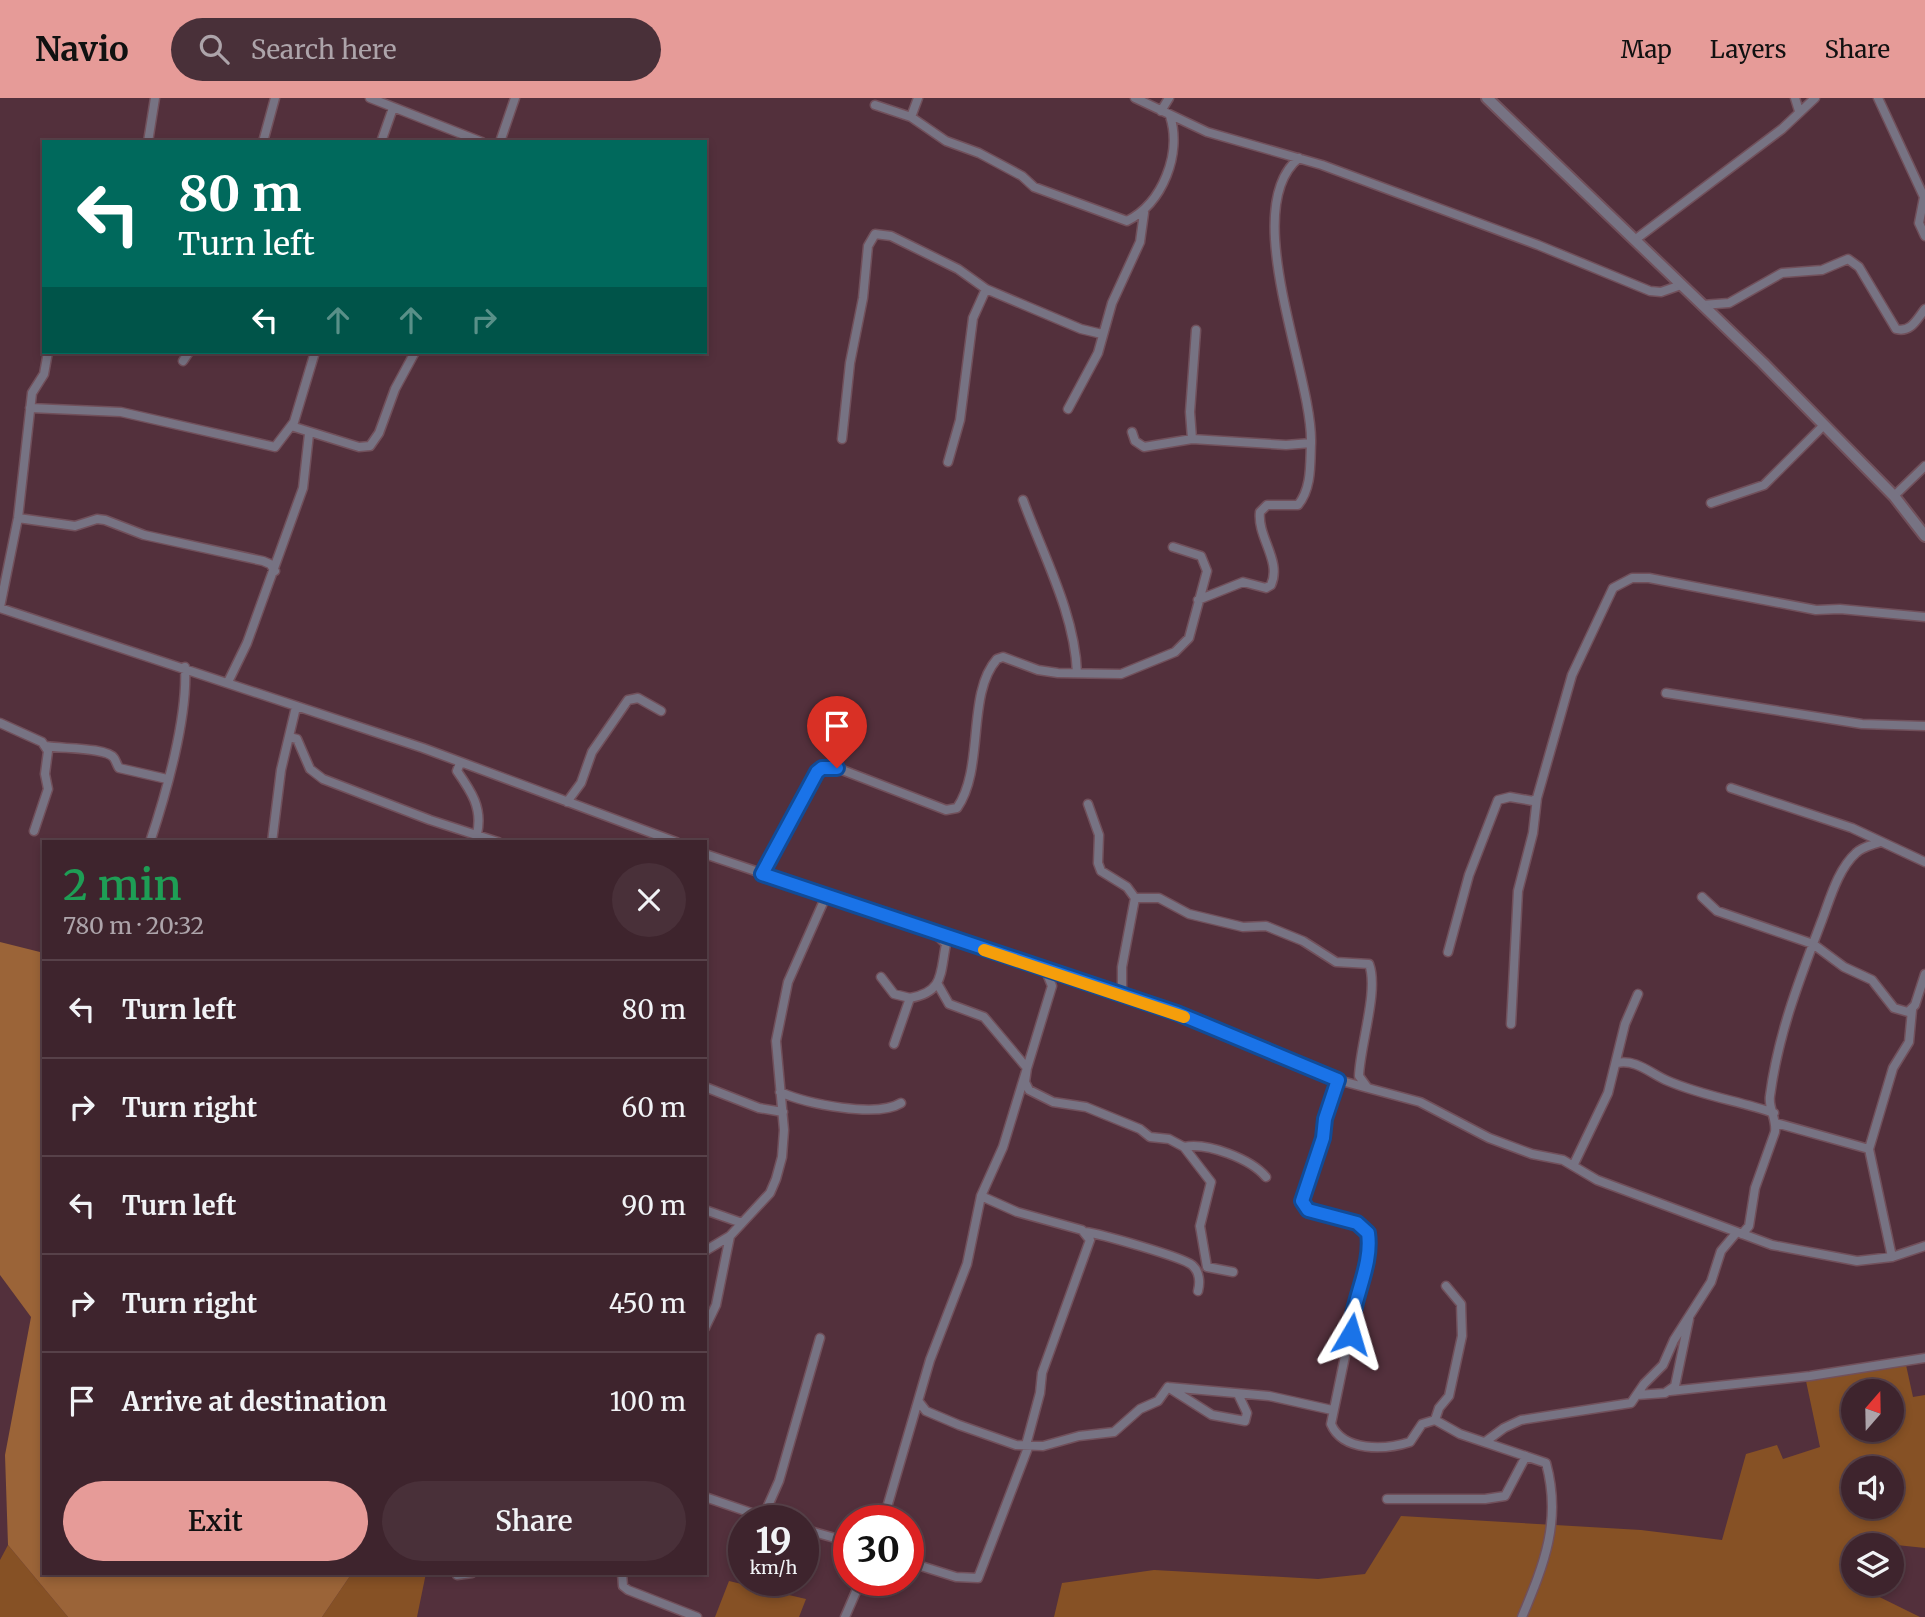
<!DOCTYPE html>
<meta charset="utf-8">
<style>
:root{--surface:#3e242d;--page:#493039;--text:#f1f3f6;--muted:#ada4aa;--line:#574149;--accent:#e69b98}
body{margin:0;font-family:Merriweather,serif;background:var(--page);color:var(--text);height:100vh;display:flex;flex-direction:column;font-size:26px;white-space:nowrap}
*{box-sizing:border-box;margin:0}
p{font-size:23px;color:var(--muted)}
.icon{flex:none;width:38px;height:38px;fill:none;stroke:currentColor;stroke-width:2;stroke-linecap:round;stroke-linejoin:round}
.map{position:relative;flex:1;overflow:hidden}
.panel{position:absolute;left:42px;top:742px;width:665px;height:735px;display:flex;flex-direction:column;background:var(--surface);border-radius:0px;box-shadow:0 4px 10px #0003,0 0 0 2px var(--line)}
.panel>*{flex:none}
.guide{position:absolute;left:42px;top:42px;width:665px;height:214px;border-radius:0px;box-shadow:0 4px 10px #0003,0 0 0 2px var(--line);background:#00695c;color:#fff;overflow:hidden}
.needle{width:46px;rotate:20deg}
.tools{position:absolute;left:1841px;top:1281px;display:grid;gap:14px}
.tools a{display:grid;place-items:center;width:63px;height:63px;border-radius:50%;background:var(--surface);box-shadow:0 4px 10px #0003,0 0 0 2px var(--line);font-size:35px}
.speed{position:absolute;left:728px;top:1407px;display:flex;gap:14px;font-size:35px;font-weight:700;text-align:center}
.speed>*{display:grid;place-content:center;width:91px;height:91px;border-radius:50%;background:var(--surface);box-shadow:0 4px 10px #0003,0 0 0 2px var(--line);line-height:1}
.speed small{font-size:18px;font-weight:400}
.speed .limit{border:10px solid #d22;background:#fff;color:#111}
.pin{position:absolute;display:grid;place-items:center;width:60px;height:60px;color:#fff;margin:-72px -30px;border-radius:50% 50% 50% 0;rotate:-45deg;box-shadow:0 0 7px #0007}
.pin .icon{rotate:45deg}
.me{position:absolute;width:77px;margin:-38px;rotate:7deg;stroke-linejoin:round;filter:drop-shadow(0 0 5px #0008)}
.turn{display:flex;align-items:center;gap:24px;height:147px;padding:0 21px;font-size:32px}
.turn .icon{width:91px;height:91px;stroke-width:2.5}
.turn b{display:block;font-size:49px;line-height:60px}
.lanes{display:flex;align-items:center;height:66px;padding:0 21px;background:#0003;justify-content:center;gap:35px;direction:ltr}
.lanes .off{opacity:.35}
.round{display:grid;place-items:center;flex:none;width:74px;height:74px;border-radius:37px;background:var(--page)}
.headline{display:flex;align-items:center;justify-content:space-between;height:119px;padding:0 21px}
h1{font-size:42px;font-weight:600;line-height:52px;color:#1e9e55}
.button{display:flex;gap:14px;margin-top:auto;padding:14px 21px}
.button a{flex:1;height:80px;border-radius:42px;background:var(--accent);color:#111;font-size:28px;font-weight:600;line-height:80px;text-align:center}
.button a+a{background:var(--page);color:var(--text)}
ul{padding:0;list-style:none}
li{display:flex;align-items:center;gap:21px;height:98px;padding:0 21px;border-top:2px solid var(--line)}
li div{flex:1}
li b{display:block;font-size:26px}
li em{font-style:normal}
header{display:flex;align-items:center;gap:42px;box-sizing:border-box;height:98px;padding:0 35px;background:var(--accent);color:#111}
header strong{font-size:33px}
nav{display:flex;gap:38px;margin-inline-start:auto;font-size:24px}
.search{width:490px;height:63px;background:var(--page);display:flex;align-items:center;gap:18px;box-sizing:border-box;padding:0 24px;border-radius:38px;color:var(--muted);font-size:26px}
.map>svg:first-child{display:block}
</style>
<header>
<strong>Navio</strong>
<div class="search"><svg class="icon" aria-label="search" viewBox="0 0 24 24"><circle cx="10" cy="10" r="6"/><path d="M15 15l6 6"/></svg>Search here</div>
<nav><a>Map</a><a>Layers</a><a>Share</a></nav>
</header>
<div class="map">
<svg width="1925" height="1519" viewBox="0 0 1925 1519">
<rect width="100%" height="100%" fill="#53303c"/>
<path fill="#865125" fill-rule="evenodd" d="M1906 1267 1913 1299 1925 1297V1450L1868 1444 1867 1447H1853V1486L1920 1519H1054L1062 1485 1154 1472 1318 1481 1365 1476 1401 1418 1641 1432 1722 1442 1746 1356 1777 1347 1783 1361 1820 1349 1806 1283ZM1853 1293H1892V1332H1853ZM1853 1370H1892V1409H1853Z
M8 1447 68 1519H0V1462Z
M352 1475H426L417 1519H322Z
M729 1483 806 1501 799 1519H715Z"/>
<path fill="#9b6438" d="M0 844 44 855V1475H352L322 1519H68L8 1447 5 1357 31 1219 0 1177Z"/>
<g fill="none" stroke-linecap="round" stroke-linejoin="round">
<g stroke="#71505b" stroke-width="11">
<path id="minor" d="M370 0 482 44
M1135 0 1207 34 1322 67 1538 147 1650 193 1661 194 1681 187
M1795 0 1799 13
M1878 0 1924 99 1919 125 1925 138
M875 7 911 19 946 43 979 55 1022 78 1034 89 1127 123C1163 105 1182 55 1170 18
M1161 13 1169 0
M911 19 918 0
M148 44 155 0
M263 44 275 0
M381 44 393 10
M500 44 515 0
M1636 141 1782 31 1815 0
M1702 207 1729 205 1782 175 1822 172 1848 161 1859 169 1896 231C1911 235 1917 221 1925 211
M183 263 189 254
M30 310 121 314 275 349 294 324 315 254
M1068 311 1098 255 1112 205 1140 144 1144 115
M291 328 359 349 370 348 379 335 395 291 415 254
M1132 334 1135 343 1144 349 1192 341 1286 347 1311 345C1313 277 1237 110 1299 60
M842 341 850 265 863 200 868 148 875 136 891 138 958 171 986 191 1081 231 1102 236
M1192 341 1190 314 1196 232
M948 364 960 322 973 220 986 191
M1894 398 1925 368
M1023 402C1043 457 1075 516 1077 575
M1711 405 1764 387 1824 327
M18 420 75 428 97 421 105 422 144 437 263 463 270 466 275 473
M1198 502 1243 484 1266 490 1271 487C1282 463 1257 439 1260 414L1267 407H1298C1312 390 1310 366 1311 345
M0 509 18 420 32 295 44 276 48 254
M0 510 423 650 676 744
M228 584 247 545 303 390 309 336
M1666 595 1862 626 1925 628
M0 625 42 644 48 653 45 676 48 691 34 733
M289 639 297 641 310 671 323 681 430 722 498 744
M46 648C61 651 106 649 114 660 116 663 117 667 119 670L167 681
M460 665 457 673C471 693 483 710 477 736
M1731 690 1852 730 1925 764
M567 704 581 685 592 654 628 602 638 600 661 613
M1088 706 1099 737 1098 765 1101 773 1127 789 1135 800 1122 869V896
M150 744C166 696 188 619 185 569
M272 744 281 672 296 609
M705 756 1177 915 1338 982 1420 1004 1489 1040 1532 1056 1563 1062 1597 1082 1772 1147 1857 1163 1892 1159 1925 1148
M762 776 817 674 822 670H837L946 712 957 710C985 670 966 596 997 561L1003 559 1038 572 1058 575 1121 576 1175 554 1189 540 1207 473 1201 458 1173 449
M1702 799 1717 813 1813 846 1844 869 1872 882 1894 910 1908 914 1915 907 1925 876
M1135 800H1159L1189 816 1243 829 1266 828 1303 843 1336 864 1369 866C1379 892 1360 947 1359 978L1367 989
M1448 854 1469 777 1498 702 1510 699 1533 703 1537 700 1572 577 1613 490 1632 480H1649L1816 512 1840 511 1925 519
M881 879 894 896 910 900
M937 885 949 906 984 919 1027 970 1025 984 1029 992 1053 1004 1086 1009 1140 1031 1150 1039 1169 1041 1184 1049 1211 1084 1200 1128 1207 1169 1233 1174
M1511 926 1518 793 1533 735 1537 700
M894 946 910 900C944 894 940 876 946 846L938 838
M1617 965C1637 961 1651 976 1668 983 1703 998 1739 1003 1774 1015
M1338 982 1325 1021 1323 1040 1302 1103 1308 1112 1362 1127 1369 1142 1331 1326C1343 1354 1385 1352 1410 1344L1422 1326 1435 1322 1460 1336 1546 1365C1562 1423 1544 1466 1522 1519
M705 989 759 1010 783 1014
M780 994C807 1006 877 1020 901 1005
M1776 1025 1869 1051
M1184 1049C1207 1044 1251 1061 1266 1079
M1573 1068 1608 995 1625 926 1638 896
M981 1098 1017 1114 1082 1132 1090 1142 1042 1275 1040 1295 1026 1347
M705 1112 742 1125
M1085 1134C1101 1136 1182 1159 1192 1167 1200 1174 1200 1185 1198 1193
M1742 1136 1749 1128 1755 1090 1775 1034C1777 1021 1768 1010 1770 998 1778 936 1800 880 1822 822 1830 801 1838 771 1856 755 1862 749 1872 747 1880 744
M705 1153 730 1138 770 1095 776 1081 782 1059 784 1032 776 943 788 884 826 798
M1892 1159 1869 1051 1893 970 1909 944 1912 912
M705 1230 716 1207 730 1138
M1168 1289 1269 1298 1332 1312
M1171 1291 1212 1317 1245 1323 1247 1315 1238 1296
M1670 1293 1810 1278 1925 1260
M1637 1297 1665 1295 1675 1288 1689 1221
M919 1304 926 1313 959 1327 1016 1347 1043 1348 1079 1338 1114 1334 1140 1311 1158 1303 1168 1289
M1435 1322 1439 1310 1449 1298 1462 1238 1461 1206 1446 1188
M1485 1344 1504 1330 1521 1322 1631 1305 1644 1286 1663 1267 1674 1242 1711 1184 1721 1153 1737 1134
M705 1399 775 1423
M1387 1401H1485L1505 1398 1526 1358
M763 1419 779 1383 820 1240
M883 1423 930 1262 967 1166 981 1098 1003 1049 1052 888 1046 873
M803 1431 849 1444
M908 1464 956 1479 978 1480 1029 1347
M622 1475 623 1488 628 1492 697 1519
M457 1477 472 1475
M845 1519 861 1482"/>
</g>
<g stroke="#71505b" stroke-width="14">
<path id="tertiary" d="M1487 0 1763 265 1894 398 1925 438"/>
</g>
<use href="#minor" stroke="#777383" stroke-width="8"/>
<use href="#tertiary" stroke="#777383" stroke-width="10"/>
</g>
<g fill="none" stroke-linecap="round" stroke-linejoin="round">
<g stroke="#114b97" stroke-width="18">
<path id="route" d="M837 670H822L817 674 762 776 1177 915 1338 982 1325 1021 1323 1040 1302 1103 1308 1112 1357 1125 1368 1135C1373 1169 1351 1202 1351 1236"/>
</g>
<use href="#route" stroke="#1a73e8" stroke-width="12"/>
<path stroke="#f59e0b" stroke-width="12" d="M984 852 1184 919"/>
</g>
</svg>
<div class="tools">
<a><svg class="needle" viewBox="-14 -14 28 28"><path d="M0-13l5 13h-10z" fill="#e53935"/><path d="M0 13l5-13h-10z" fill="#ada4aa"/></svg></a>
<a><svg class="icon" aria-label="sound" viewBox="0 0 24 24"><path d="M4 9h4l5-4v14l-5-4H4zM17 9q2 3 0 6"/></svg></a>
<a><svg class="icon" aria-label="layers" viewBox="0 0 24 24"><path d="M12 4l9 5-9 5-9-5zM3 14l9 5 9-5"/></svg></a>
</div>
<div class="speed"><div>19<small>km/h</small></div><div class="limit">30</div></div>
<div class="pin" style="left:837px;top:670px;background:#d93025"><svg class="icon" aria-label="arrive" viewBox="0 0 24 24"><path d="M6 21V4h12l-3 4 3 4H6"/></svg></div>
<svg class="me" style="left:1351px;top:1236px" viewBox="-20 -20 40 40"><path d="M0-17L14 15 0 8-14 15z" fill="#1a73e8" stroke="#fff" stroke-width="4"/></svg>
<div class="guide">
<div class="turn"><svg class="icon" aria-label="left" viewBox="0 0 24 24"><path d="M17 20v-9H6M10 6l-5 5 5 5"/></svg><div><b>80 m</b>Turn left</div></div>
<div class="lanes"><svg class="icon" aria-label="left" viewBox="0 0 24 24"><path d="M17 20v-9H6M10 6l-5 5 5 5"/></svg><svg class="icon off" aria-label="ahead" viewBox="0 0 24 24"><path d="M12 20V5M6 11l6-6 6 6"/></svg><svg class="icon off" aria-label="ahead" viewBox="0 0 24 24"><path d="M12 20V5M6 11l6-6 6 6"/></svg><svg class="icon off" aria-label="right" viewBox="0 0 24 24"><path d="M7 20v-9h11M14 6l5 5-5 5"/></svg></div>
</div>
<section class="panel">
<div class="headline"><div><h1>2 min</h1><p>780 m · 20:32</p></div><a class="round"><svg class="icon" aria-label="close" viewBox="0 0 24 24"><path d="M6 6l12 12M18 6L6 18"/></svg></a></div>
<ul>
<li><svg class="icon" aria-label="left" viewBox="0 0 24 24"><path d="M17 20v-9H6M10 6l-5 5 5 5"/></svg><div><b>Turn left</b></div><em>80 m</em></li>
<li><svg class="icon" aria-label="right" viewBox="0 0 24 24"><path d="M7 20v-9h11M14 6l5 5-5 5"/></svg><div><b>Turn right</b></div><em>60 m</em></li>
<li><svg class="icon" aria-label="left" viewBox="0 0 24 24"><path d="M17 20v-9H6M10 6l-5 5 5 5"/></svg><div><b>Turn left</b></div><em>90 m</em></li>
<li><svg class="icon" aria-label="right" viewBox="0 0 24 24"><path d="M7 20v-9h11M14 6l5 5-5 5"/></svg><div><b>Turn right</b></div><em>450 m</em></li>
<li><svg class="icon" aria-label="arrive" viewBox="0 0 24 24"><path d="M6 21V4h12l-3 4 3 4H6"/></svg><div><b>Arrive at destination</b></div><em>100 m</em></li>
</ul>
<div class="button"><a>Exit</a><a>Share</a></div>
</section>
</div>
